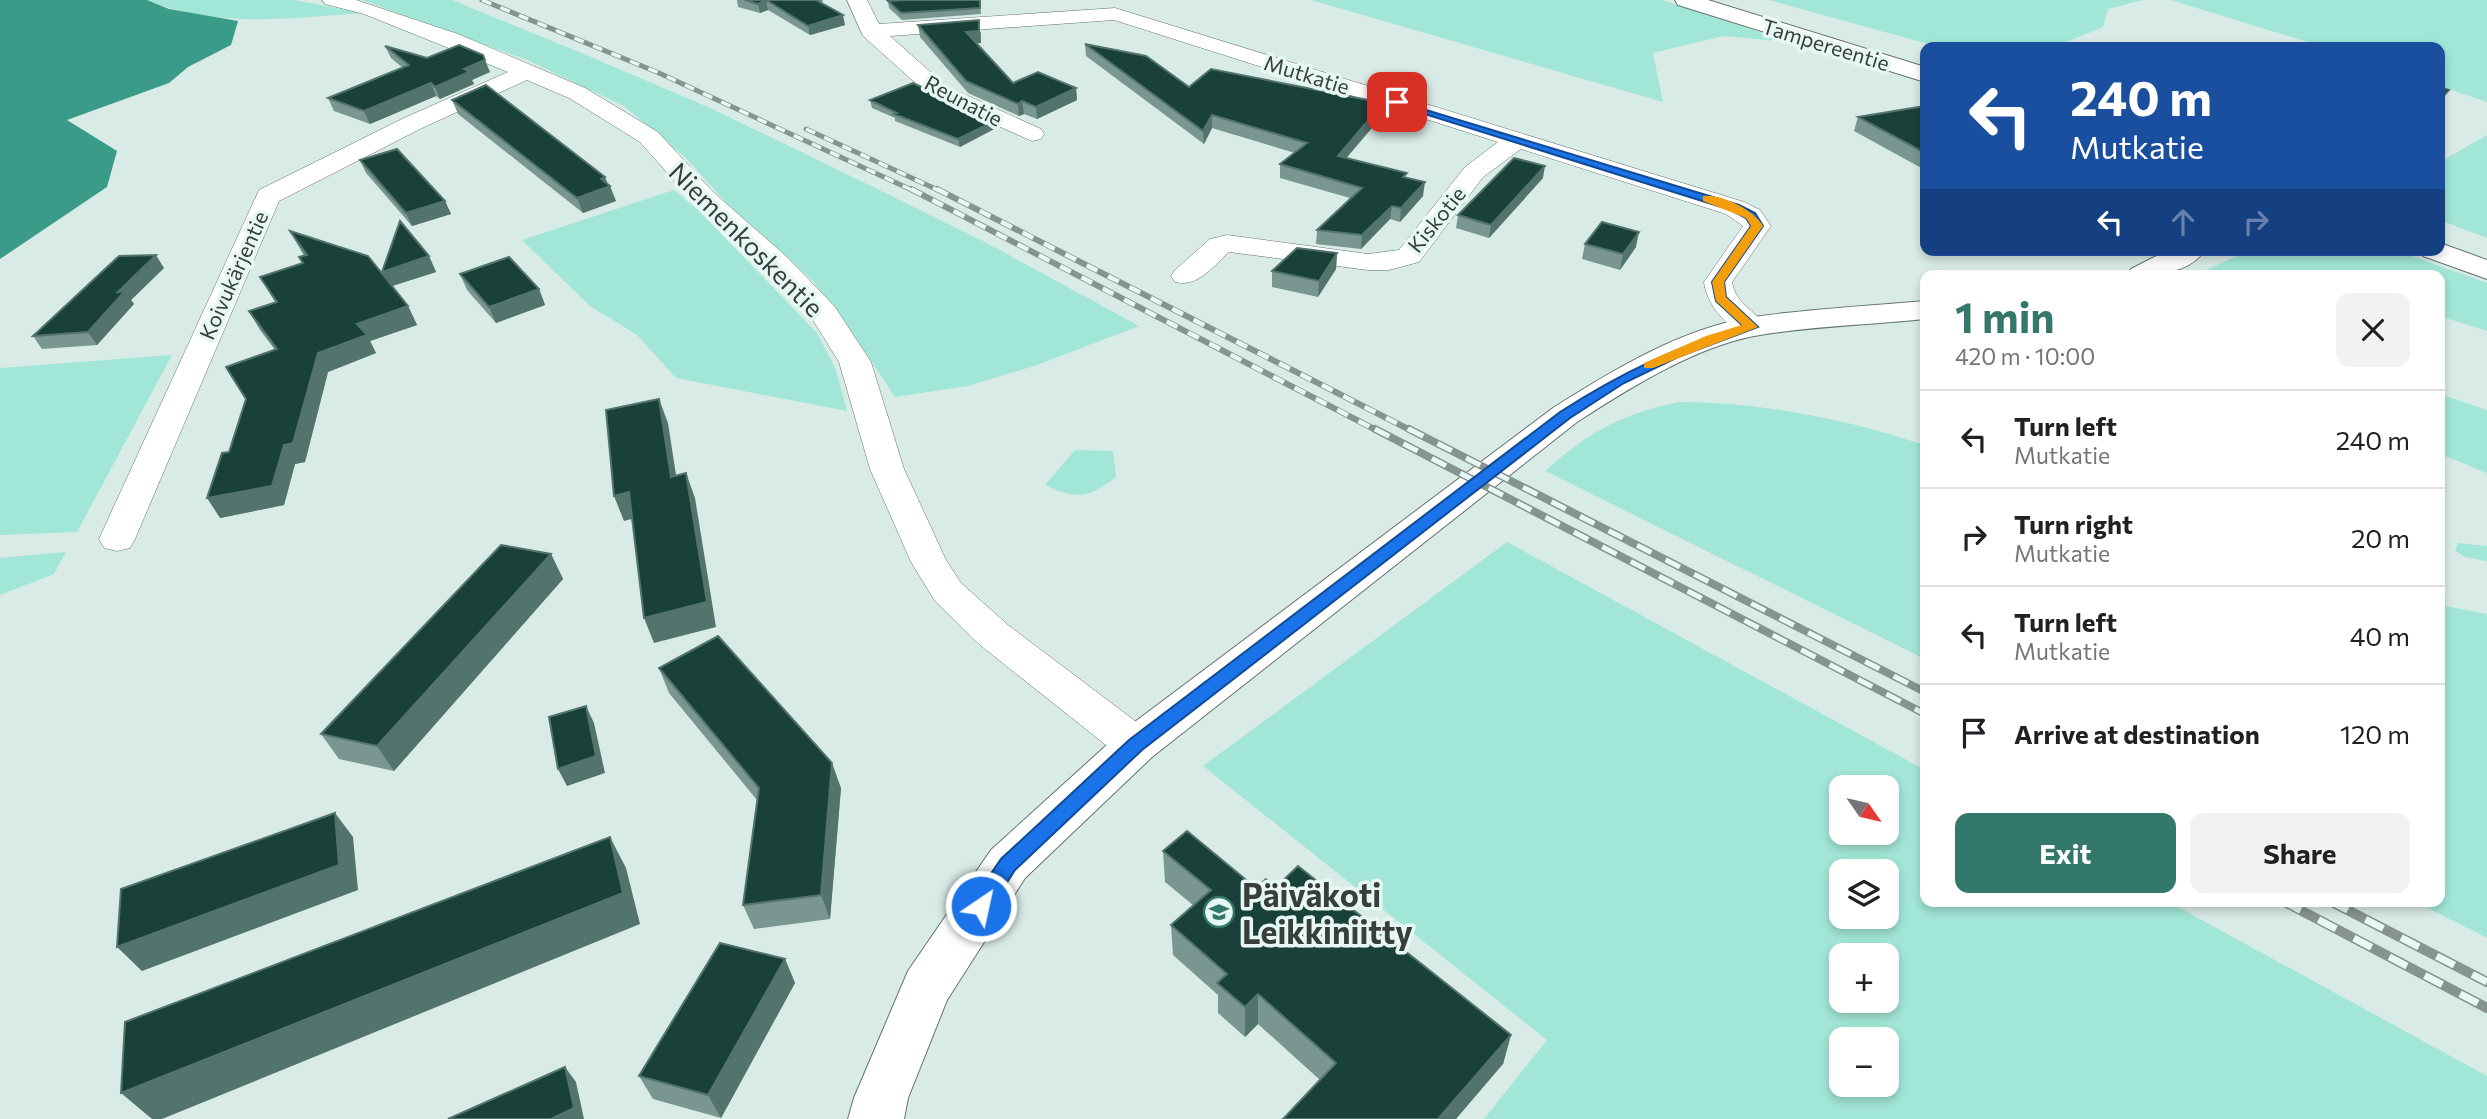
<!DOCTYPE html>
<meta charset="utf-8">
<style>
:root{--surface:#fff;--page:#f2f2f2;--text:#202124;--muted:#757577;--line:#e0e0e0;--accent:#34786b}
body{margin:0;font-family:Commissioner,sans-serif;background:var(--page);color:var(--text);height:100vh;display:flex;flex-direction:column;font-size:26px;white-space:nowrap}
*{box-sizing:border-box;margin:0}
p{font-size:23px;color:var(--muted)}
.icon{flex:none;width:38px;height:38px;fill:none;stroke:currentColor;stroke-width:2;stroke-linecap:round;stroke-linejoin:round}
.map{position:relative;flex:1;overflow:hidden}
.sheet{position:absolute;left:1920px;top:270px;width:525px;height:637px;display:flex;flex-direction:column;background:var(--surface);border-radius:14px;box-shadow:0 4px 10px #0003}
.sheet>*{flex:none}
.banner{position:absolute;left:1920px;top:42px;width:525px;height:214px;border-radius:14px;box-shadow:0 4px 10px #0003;background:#1a4fa0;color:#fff;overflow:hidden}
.needle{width:46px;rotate:124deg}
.controls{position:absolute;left:1829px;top:775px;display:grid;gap:14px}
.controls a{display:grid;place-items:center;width:70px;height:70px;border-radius:14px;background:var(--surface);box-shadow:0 4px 10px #0003;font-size:35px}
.pin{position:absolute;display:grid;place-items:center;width:60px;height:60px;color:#fff;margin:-30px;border-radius:14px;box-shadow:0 4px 10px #0006}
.me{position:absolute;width:77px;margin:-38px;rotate:34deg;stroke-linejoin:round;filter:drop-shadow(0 0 5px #0008)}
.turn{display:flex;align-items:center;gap:24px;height:147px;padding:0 35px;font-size:32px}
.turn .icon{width:91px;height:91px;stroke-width:2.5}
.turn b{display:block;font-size:49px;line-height:60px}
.lanes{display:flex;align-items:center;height:66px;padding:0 35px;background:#0003;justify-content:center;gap:35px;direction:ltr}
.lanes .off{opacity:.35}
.round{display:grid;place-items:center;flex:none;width:74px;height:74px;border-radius:14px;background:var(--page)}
.headline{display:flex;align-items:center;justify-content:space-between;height:119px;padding:0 35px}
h1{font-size:42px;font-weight:700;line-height:52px;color:var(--accent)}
.cta{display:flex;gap:14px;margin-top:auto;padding:14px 35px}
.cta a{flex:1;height:80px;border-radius:14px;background:var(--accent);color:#fff;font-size:28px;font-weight:700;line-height:80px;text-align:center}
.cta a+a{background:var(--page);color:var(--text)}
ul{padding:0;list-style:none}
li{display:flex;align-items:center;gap:21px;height:98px;padding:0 35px;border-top:2px solid var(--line)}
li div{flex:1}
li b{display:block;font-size:26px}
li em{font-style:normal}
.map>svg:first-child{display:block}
</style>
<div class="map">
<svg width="2487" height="1119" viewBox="0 0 2487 1119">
<rect width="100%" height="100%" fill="#d9ebe6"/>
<path fill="#a1e6d6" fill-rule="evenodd" d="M147 0H294L363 13C290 18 216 29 147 0Z
M362 0H452L579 52 708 107 820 161 983 241 1139 326 1037 365 968 386 895 397 844 320 812 280 735 213 687 159 624 106 527 60Z
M1311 0H1662L1790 42 1723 36 1653 53 1663 102Z
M1769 0H2143L2108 9 2103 27 2054 47H1939Z
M2171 0H2487V102L2440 86V47H2324Z
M2487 135V238L2440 220V162Z
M674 190 699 211 817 333 836 370 847 411 676 378 637 335 590 306 522 240Z
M2251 250H2395L2487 283V331L2440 316V275H2195Z
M172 355 77 532 0 535V368Z
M2440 394 2487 410V473L2440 454Z
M1678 402C1761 402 1846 419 1925 445V659L1545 471C1591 431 1617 416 1678 402Z
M1075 450 1113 451 1116 477C1089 498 1076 500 1045 485Z
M1507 542 1925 770V901H2167L2487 1076V1119H1484L1547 1040 1203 766ZM1841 788H1886V833H1841ZM1841 872H1886V917H1841ZM1841 956H1886V1001H1841ZM1841 1040H1886V1085H1841Z
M2458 543 2487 546V561L2465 557 2455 551Z
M66 552 54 574 0 595V558Z
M2440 605 2487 614V938L2414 901H2440Z"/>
<path fill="#3a9b89" d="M0 0H147L169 9 238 21 231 45 188 67 169 83 67 120 117 151 107 187 0 259Z"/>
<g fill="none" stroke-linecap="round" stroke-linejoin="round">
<g stroke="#63736f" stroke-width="1">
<path id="minor" d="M322 0H356L458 34 585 88 658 132 713 192 787 257 835 307 871 362 904 469 946 560 961 583 1008 625 1151 733 1157 745 1151 757 1136 761 1121 757 980 645 935 601 911 562 870 469 839 362 808 312 767 269 695 204 640 142 569 98 527 80 422 128 279 201 135 539 130 548 117 551 104 548 99 539 259 190 404 118 508 72 364 14 325 4Z
M847 0H867L879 24 1115 8 1744 202 1760 210 1771 226 1732 282C1736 305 1755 310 1767 327L1763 333C1735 340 1707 308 1704 282L1743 226 1726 214 1521 149 1483 177 1419 262 1389 270H1368L1229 252C1213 266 1198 288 1175 282L1171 276 1175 270 1210 239 1227 235 1368 254 1399 250 1465 167 1498 142 1114 20 890 36 946 86 1041 129 1044 134 1041 139 1032 141 930 96 863 36Z"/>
</g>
<g stroke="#63736f" stroke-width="2">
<path id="tertiary" d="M2168 250H2205C2188 275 2154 275 2127 275L2131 269Z
M1925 301V319C1869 325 1810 326 1754 336 1693 348 1628 389 1577 422L1152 757 1025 878 947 1000 908 1098 904 1119H848L854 1098 908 971 991 850 1120 733 1553 408C1613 370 1682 328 1753 317 1810 309 1868 306 1925 301Z"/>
</g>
<g stroke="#63736f" stroke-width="2">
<path id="secondary" d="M1675 0H1708L1925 67V82L1678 5Z
M2440 243 2487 260V279L2423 256 2419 250H2440Z"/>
</g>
<use href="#minor" fill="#fff" fill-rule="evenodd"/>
<use href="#tertiary" fill="#fff" fill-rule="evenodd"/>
<use href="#secondary" fill="#fff" fill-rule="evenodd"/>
<g stroke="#86938f" stroke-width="5">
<path id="rail-far3" d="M482 0 659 73 914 191
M806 129 940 191"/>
</g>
<g stroke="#86938f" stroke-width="6">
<path id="rail-far2" d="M911 189 1378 431
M937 189 1412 431"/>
</g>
<g stroke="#86938f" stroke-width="8">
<path id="rail-far1" d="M1375 429 1925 714
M1409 429 1925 692"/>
</g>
<g stroke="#86938f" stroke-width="10">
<path id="rail" d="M2283 901 2487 1008
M2330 901 2487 982"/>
</g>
<use href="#rail-far3" stroke="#e7f8f4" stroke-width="3.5" stroke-dasharray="10" stroke-linecap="butt"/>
<use href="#rail-far2" stroke="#e7f8f4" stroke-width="4.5" stroke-dasharray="12" stroke-linecap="butt"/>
<use href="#rail-far1" stroke="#e7f8f4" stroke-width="5" stroke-dasharray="16" stroke-linecap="butt"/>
<use href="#rail" stroke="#e7f8f4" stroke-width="7" stroke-dasharray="20" stroke-linecap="butt"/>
</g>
<path fill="#799690" d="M737 0H823L822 3 845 25 810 35 768 10 760 13 738 7Z
M905 0H980L981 14 902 20 889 8 888 1Z
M918 25 981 32V43H976L1013 83 1076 88 1077 100 1037 119 1024 114 1019 116 968 93 920 37Z
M1085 44 1189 87 1382 116 1346 158 1407 178 1423 196 1400 222 1390 219 1361 249 1316 244 1317 230 1350 198 1280 178V164L1295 153 1212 128 1204 144 1086 56Z
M385 46 427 58 490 72 472 80 474 84 440 99 436 96 370 124 334 111 328 98 403 68 391 58Z
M452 100 608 184 616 201 583 213 458 114Z
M870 100 995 121 996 128 960 147 895 121V118L872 108Z
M1925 106V170L1854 131 1858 117Z
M360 160 445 201 451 214 412 226 366 173Z
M1543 178 1489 238 1456 228 1458 215Z
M290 231 383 275 382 272 429 256 436 272 392 286 408 306 417 325 370 341 376 353 328 372 305 462 295 464 284 505 220 518 229 452 275 350 260 330 249 311 275 302 260 277 302 263 299 257 304 256Z
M1585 244 1636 247 1620 270 1582 259Z
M1337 253 1336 269 1318 297 1272 287V271Z
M164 268 131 300 134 304 97 345 42 349 33 336Z
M460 274 539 289 545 305 496 323 467 290Z
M551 554 563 579 394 771 339 759 321 734Z
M659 668 841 788 830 919 754 929 743 905 757 800 669 693Z
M1163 851 1256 888 1276 887 1511 1035 1503 1064 1320 1080 1258 1024 1245 1037 1218 1013V995L1173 955 1171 925 1193 905 1165 882Z
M785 959 795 983 721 1118 653 1099 639 1076Z"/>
<path fill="#53746d" d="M766 0 768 10 760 13 758 4Z
M843 15 845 25 810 35 808 26Z
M979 20 981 43 967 44 966 32Z
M485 60 490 72 472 80 474 84 440 99 435 87 464 69Z
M431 83 436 96 370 124 364 111Z
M1076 88 1077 100 1037 119 1036 107Z
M1022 101 1024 114 1019 116 1018 104Z
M1383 103 1382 116 1337 169 1338 156Z
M1212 115V128L1204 144 1203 131Z
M995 121 996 128 960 147 958 139Z
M1545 166 1543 178 1489 238 1491 225Z
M605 177 609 187 610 186 616 201 583 213 577 198 601 179Z
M1425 182 1423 196 1400 222 1401 208Z
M445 201 451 214 412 226 406 213Z
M1392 206 1390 219 1361 249 1362 235Z
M1639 232 1636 247 1620 270 1623 254Z
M1337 253 1336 269 1318 297 1319 281Z
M156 255 164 268 131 300 134 304 97 345 88 332 118 292Z
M429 256 436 272 389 287 382 272Z
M539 289 545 305 496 323 489 307Z
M408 306 417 325 370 341 376 353 328 372 305 462 295 464 284 505 220 518 207 498 284 445 318 353 357 324Z
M659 399 668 423 680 501 671 477Z
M686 473 695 498 716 627 654 643 644 618Z
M629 492 639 517 624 521 614 496Z
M551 554 563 579 394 771 377 746Z
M586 706 594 723 605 773 567 786 558 769Z
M832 763 841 788 830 919 821 895Z
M335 813 353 837 358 890 142 971 117 947Z
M610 837 626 868 640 924 162 1119H152L121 1093Z
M785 959 795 983 721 1118 708 1095Z
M1258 994V1024L1245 1037V1007Z
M1511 1035 1503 1064 1456 1119H1438Z
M565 1067 576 1082 584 1119H551Z"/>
<path fill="#194139" stroke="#53746d" stroke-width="2" d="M745 0H819L818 1 843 15 808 26 766 0 758 4Z
M905 0H980V8L901 13 888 1Z
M979 20V31L966 32 1013 83 1038 72 1076 88 1036 107 1022 101 1018 104 966 81 918 25Z
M1085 44 1146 56 1189 87 1211 69 1383 103 1338 156 1407 173 1403 177 1425 182 1401 208 1392 206 1362 235 1317 230 1362 188 1280 164 1307 143 1212 115 1203 131Z
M459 45 483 55 485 60 464 69 469 72 435 87 431 83 364 111 328 98 409 65 385 46 427 58Z
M913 83 995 121 958 139 894 114 897 113 870 100Z
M486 85 605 177 601 179 610 186 577 198 452 100Z
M2440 87 2449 90 2440 100Z
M1925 106V153L1858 117Z
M397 149 445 201 406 213 360 160Z
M1514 158 1545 166 1491 225 1458 215Z
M400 221 429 256 382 272Z
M1602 222 1639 232 1623 254 1585 244Z
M290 231 368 256 408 306 357 324 367 335 318 353 293 443 284 445 272 486 207 498 222 453 229 452 246 399 226 367 277 349 249 311 277 302 260 277 303 263 299 257 307 255Z
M1297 248 1337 253 1319 281 1272 271Z
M156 255 118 292 125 291 88 332 33 336 119 256Z
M509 257 539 289 489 307 460 274Z
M659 399 671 477 686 473 707 602 644 618 629 492 614 496 606 410Z
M501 545 551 554 377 746 321 734Z
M718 636 832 763 821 895 743 905 759 788 659 668Z
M586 706 596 756 558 769 549 717Z
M335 813 339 865 117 947 121 889Z
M1187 831 1256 888 1266 879 1276 887 1298 866 1511 1035 1438 1119H1283L1336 1063 1258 994 1245 1007 1217 983 1227 974 1171 925 1211 890 1163 851Z
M610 837 623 893 121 1093 125 1022Z
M720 943 785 959 708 1095 639 1076Z
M565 1067 574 1108 551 1119H448Z"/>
<path fill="#1a73e8" stroke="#114b97" stroke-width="2" d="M1393 100 1739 205 1755 213 1763 226 1724 282 1726 297 1758 327 1678 357 1624 383 1570 418 1142 750 1015 870 988 912 981 915 973 912 970 906 973 900 1001 859 1129 740 1560 412C1624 371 1671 350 1743 326L1716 301 1712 282 1751 226 1746 218 1731 210 1393 104Z"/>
<path fill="#f59e0b" d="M1703 196C1722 194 1754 210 1763 226L1724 282 1726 297 1758 327 1653 368H1644V363L1706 336 1742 325 1716 301 1712 282 1751 226 1746 218 1703 201Z"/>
<defs>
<g id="school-ring" transform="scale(1.575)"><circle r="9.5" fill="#e7f8f4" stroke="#34786b" stroke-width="1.5"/><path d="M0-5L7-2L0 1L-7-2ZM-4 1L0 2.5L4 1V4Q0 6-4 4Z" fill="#34786b"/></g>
</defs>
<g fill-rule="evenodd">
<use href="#school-ring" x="1219" y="912"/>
</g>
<g text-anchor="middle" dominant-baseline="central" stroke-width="7" stroke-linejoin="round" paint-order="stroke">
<g font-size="21" fill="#373e3c" stroke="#e7f8f4">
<text transform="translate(1826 44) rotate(17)">Tampereentie</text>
<text transform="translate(1307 74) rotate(17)">Mutkatie</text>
<text transform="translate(964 100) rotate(28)">Reunatie</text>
<text transform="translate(1436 219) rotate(-51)">Kiskotie</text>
<text transform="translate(233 275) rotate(-66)">Koivukärjentie</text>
</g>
<g font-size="26" fill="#373e3c" stroke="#e7f8f4">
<text transform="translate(747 239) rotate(45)">Niemenkoskentie</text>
</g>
<g font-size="32" font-weight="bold" fill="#373e3c" stroke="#e7f8f4" text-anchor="start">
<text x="1242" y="894">Päiväkoti<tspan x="1242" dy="37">Leikkiniitty</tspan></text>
</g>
</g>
</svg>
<div class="controls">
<a><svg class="needle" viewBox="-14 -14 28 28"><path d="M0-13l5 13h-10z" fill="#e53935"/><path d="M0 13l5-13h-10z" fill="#757577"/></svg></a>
<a><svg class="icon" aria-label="layers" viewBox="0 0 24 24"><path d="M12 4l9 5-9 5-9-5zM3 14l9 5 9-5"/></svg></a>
<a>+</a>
<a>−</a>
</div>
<div class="pin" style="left:1397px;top:102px;background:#d93025"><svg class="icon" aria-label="arrive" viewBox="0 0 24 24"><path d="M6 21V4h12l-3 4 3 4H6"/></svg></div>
<svg class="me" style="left:981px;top:906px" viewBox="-20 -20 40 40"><circle r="17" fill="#1a73e8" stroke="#fff" stroke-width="3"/><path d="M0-11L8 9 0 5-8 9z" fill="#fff"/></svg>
<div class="banner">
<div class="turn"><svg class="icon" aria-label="left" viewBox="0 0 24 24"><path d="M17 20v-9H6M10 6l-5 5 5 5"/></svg><div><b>240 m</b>Mutkatie</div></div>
<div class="lanes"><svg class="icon" aria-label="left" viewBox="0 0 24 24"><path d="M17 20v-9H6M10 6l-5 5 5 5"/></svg><svg class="icon off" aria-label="ahead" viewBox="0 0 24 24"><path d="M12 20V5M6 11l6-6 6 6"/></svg><svg class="icon off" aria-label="right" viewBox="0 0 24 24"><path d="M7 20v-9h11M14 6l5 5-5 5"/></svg></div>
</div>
<section class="sheet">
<div class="headline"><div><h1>1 min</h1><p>420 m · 10:00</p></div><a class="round"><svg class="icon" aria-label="close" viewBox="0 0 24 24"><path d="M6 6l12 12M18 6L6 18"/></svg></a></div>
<ul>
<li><svg class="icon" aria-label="left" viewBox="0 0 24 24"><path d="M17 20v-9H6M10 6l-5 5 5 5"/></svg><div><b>Turn left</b><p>Mutkatie</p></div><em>240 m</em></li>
<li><svg class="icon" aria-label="right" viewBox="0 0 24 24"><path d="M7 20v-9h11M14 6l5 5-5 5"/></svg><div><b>Turn right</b><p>Mutkatie</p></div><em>20 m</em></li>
<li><svg class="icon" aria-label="left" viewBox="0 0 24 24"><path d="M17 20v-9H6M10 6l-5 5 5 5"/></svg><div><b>Turn left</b><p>Mutkatie</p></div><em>40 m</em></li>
<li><svg class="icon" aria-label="arrive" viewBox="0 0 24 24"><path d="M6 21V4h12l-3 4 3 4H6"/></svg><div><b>Arrive at destination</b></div><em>120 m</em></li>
</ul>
<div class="cta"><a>Exit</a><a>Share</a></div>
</section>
</div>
